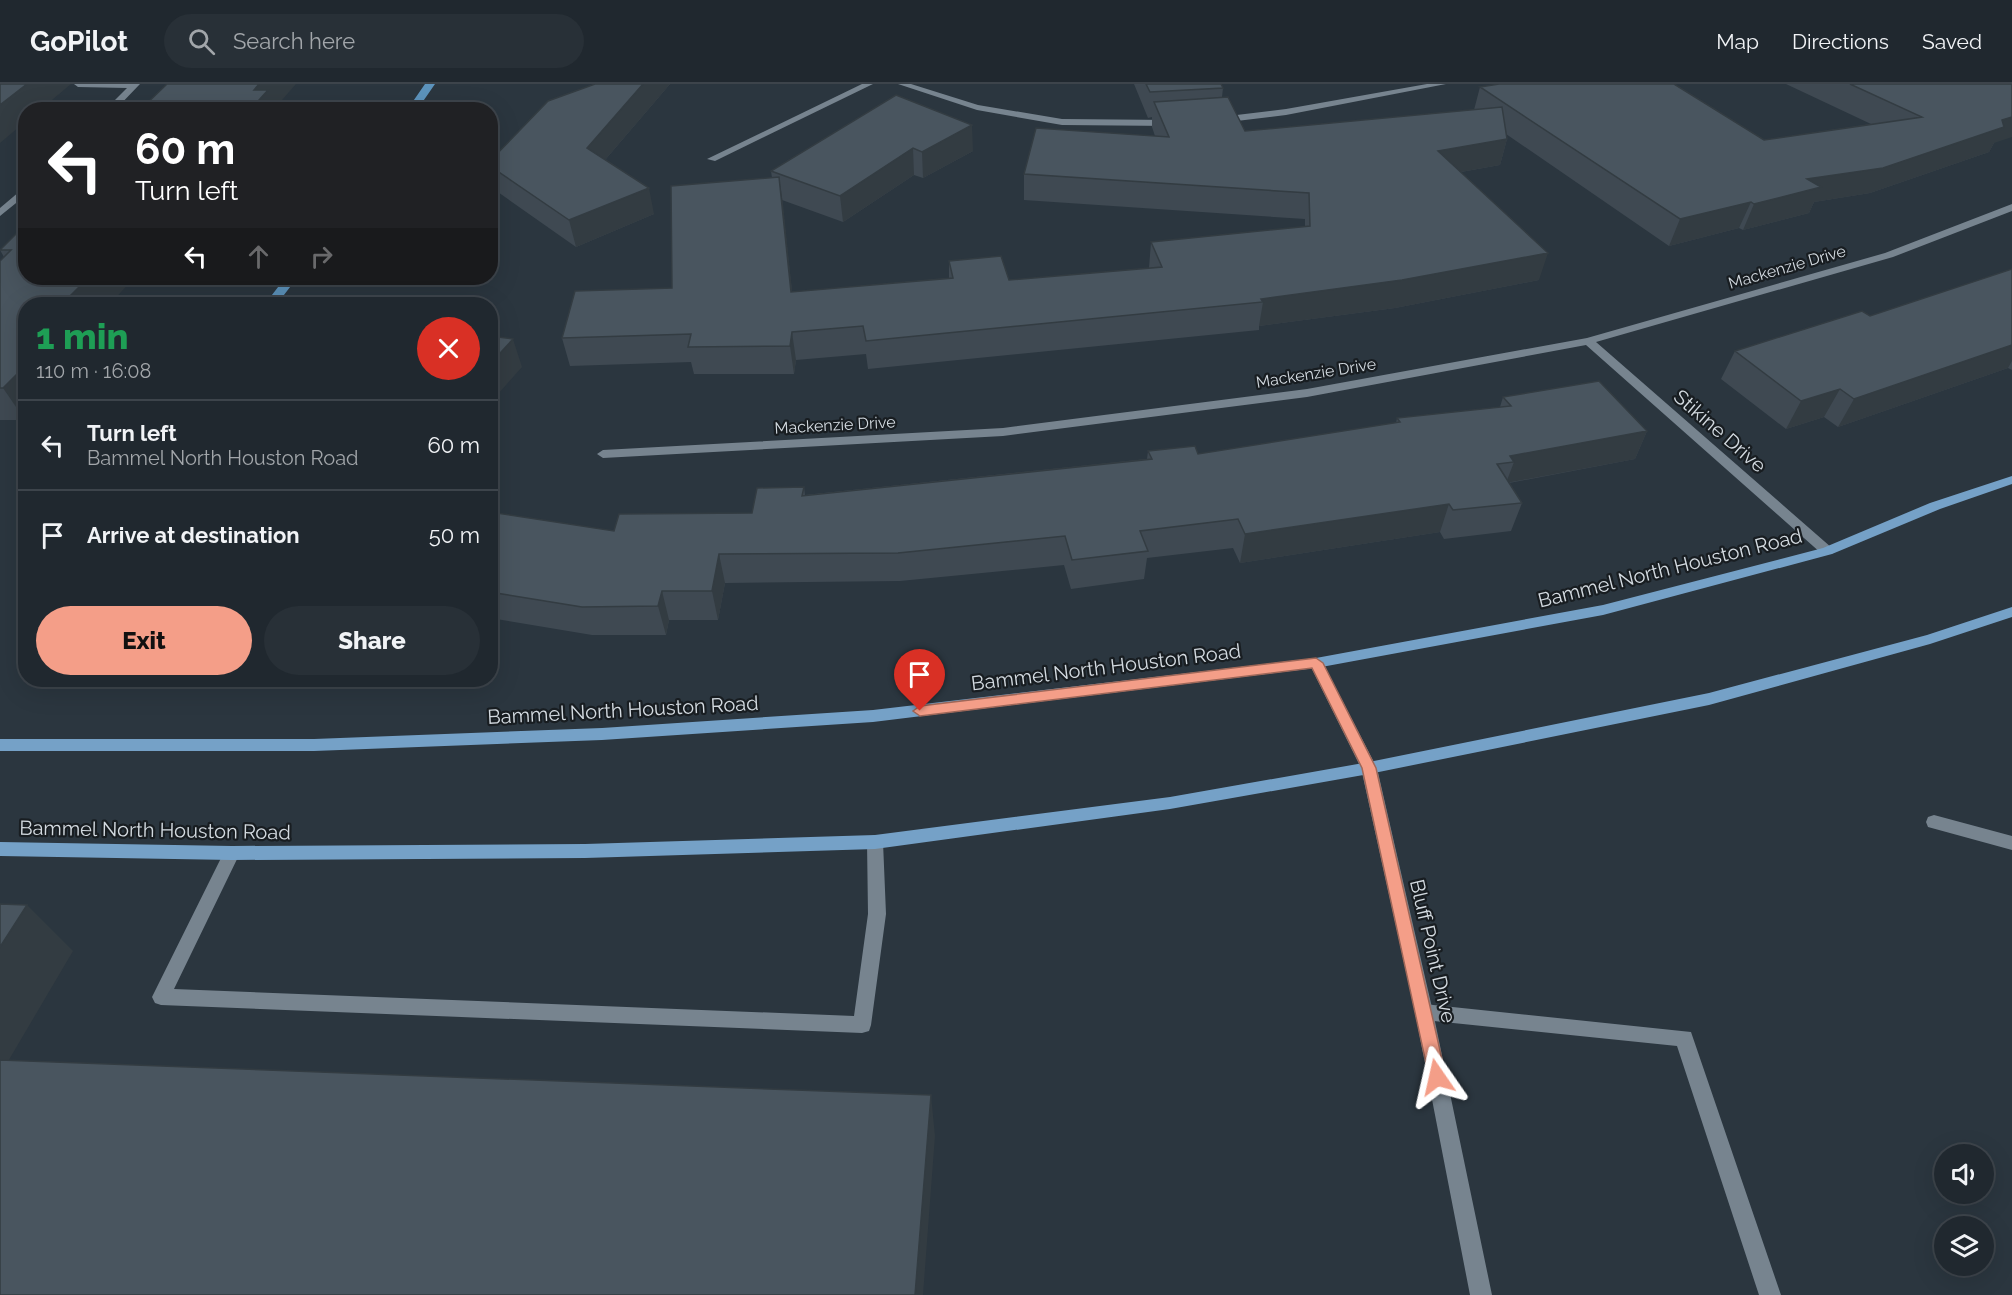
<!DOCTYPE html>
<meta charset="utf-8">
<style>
:root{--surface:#20282f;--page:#283037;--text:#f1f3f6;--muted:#a2a6aa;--line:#3d444b;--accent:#f49e88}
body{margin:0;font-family:Raleway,sans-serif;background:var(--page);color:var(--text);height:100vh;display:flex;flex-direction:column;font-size:22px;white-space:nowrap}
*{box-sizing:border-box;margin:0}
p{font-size:20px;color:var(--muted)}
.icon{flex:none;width:33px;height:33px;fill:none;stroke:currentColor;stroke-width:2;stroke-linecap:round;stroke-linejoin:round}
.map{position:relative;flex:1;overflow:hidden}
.details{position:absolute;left:18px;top:213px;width:480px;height:390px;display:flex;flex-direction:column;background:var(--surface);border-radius:24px;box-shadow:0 6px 24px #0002,0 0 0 2px var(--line)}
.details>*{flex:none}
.guide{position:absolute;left:18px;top:18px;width:480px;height:183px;border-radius:24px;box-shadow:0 6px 24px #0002,0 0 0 2px var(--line);background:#202124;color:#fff;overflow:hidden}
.controls{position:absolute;left:1934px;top:1060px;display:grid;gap:12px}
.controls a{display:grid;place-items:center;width:60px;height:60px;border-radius:50%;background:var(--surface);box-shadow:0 6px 24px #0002,0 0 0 2px var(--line);font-size:30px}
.pin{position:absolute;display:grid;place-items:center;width:51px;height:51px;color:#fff;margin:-62px -26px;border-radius:50% 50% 50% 0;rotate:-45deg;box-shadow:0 0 6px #0007}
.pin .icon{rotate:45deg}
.me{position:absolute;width:66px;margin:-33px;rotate:349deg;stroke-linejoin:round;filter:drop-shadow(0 0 4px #0008)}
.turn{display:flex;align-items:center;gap:21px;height:126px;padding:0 18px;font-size:27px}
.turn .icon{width:78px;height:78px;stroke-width:2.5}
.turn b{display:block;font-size:42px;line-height:51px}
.lanes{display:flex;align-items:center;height:57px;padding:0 18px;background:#0003;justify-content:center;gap:30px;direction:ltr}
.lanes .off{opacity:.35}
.round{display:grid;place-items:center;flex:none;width:63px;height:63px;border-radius:32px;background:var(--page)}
.overview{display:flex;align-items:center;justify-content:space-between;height:102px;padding:0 18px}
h1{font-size:36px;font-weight:800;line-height:45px;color:#1e9e55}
.action{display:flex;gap:12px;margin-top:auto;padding:12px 18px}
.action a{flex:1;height:69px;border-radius:36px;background:var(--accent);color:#111;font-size:24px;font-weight:800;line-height:69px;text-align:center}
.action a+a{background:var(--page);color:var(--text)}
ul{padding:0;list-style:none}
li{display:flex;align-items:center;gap:18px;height:90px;padding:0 18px;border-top:2px solid var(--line)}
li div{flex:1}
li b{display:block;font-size:22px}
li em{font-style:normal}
header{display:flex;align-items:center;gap:36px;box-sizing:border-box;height:84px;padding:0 30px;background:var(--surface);border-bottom:2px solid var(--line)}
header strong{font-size:28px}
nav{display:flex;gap:33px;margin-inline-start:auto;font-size:21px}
.search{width:420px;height:54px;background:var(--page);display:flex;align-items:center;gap:15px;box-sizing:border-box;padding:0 21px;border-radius:33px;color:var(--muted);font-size:22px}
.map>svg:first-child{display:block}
</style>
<header>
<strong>GoPilot</strong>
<div class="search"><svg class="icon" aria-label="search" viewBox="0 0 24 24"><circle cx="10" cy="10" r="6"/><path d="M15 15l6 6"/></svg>Search here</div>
<nav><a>Map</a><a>Directions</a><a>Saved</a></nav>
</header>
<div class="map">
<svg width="2012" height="1211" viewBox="0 0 2012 1211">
<rect width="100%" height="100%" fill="#2b363f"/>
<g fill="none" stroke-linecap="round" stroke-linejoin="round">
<path fill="#5c93bc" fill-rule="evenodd" d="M425 0H435L417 26H407Z
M285 194H297L277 220H265Z"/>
<path fill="#77848f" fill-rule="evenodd" d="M1934 731 2012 752V766L1928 743 1926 738 1928 733Z
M875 751 881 753 883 758 886 830 871 941 869 947 862 949 161 921 155 919 152 913 226 764 232 762 238 764 240 769 174 905 854 932 868 830 867 758 869 753Z
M1424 920 1691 948 1781 1211H1759L1677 962 1424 936 1418 934 1415 928 1418 922Z"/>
<path fill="#77848f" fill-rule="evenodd" d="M74 0H140L115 26H105L127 4 78 3Z
M862 0H873L715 77 707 75Z
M898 0H911L978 21 1062 35 1172 36 1177 39 1172 42 1062 41 977 26Z
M1427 0H1446L1286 31 1220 39 1215 36 1220 33 1286 25Z
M26 102V111L0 132V124Z
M2012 120V127L1893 173 1596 258 1832 464 1834 467 1832 470H1822L1586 261 1307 313 1003 352 603 374 597 370 603 366 1003 344 1307 305 1587 254 1885 169Z"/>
<path fill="#77848f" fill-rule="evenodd" d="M1316 574 1323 579 1377 684 1433 928 1492 1211H1470L1415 928 1361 684 1309 579Z"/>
<path fill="#75a1c7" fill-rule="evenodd" d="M2012 392V400L1940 425 1832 470 1603 531 1316 584 873 638 602 656 314 667H0V655H314L602 644 873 626 1316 574 1603 521 1823 464 1930 419Z
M2012 523V533L1930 560 1709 621 1369 690 1170 725 875 765 585 774 232 776 0 772V758L232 762 585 760 875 751 1170 713 1369 678 1709 609 1927 551Z"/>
</g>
<path fill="#3f4952" d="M595 0H670L605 76 654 130 576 163 495 106 490 90V77Z
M1134 0H1221L1223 4 1222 13 1245 47 1474 26 1480 3 1764 56 1871 40 1786 0H2012L1994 59 1989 68 1870 109 1814 118 1809 129 1743 146 1739 144 1669 162 1506 50 1507 55 1500 81 1461 88 1539 196 1395 224 1259 242V246L868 285 866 270 796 276 794 290H694L691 278 570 282 562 254 672 204 772 94 771 87 896 11 973 67 923 94 914 91 843 138 782 116 792 208 949 194V177L1009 196 1149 184 1151 158 1305 143V135L1024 116V90L1155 52 1152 43V33L1148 34Z
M26 140V336H0V177L4 173 0 166Z
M2012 185V286L2008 284 1838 343 1824 333 1786 345 1721 295 1735 267 1870 232Z
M1503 313 1647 347 1635 375 1509 399 1522 419 1511 447 1444 455 1440 448 1240 479 1233 464 1147 474 1144 495 1071 505 1064 481 900 497 725 499 718 536H669L666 551H592L490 534V428L614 447 752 429 804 403 805 411 1147 375 1148 367 1198 370 1396 339 1397 334 1500 323Z"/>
<path fill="#333c42" d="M27 0H71L40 26H26V37L0 59V21Z
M259 0H296L275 24 276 26H250L254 6Z
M643 0H670L593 90 587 64Z
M2012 33V53L1994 59 1989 68 1870 109 1814 118 1809 129 1743 146 1754 120 1807 95Z
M972 41 973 67 923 94 922 68Z
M1507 55 1500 81 1432 93 1438 67Z
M913 64 914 91 843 138 840 112Z
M779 93 783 120 795 235 791 208Z
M649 104 654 130 576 163 569 136Z
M1751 118 1739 144 1669 162 1680 135Z
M1548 169 1539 196 1395 224 1259 242 1263 218 1261 215Z
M88 194H134L110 220H62Z
M792 248 796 276 794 290 790 262Z
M513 255 522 283 490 319V280Z
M2012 261V277L2008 284 1838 343 1854 315Z
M26 281V336H25L3 304Z
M1840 305 1824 333 1786 345 1801 317Z
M1647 347 1635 375 1506 399 1514 378 1510 372Z
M1449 420 1440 448 1240 479 1245 450Z
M719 470 725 499 718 536 712 507Z
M662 507 669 536 666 551 658 522Z
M27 821 73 867 0 991V863Z
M931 1011 935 1052 923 1211H915Z"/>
<path fill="#49555f" stroke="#333c42" stroke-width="1.5" d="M0 0H27L0 21Z
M167 0H259L254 6H268L250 26H140Z
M595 0H643L587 64 649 104 569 136 490 82V77L548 17Z
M1146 0H1221L1223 4 1150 8Z
M1499 0H1674L1764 56 1922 33 1850 0H2012V33L2002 36 2004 43 1883 84 1807 95 1821 103 1754 120 1751 118 1680 135 1480 3Z
M896 11 972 41 922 68 913 64 840 112 771 87Z
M1228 13 1245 47 1502 23 1507 55 1438 67 1548 169 1402 196 1261 215 1263 218 866 257 863 242 792 248 790 262 688 263 691 250 562 254 575 207 672 204 671 102 779 93 791 208 953 194 949 177 1001 172 1009 196 1162 183 1151 158 1310 142 1309 109 1024 90 1036 44 1169 53 1154 18Z
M26 140V194H88L62 220H26V259L20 264 26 265V281L3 304H0V177L11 166H0Z
M2012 185V261L1854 315 1840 305 1801 317 1735 267 1862 227 1870 232Z
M490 252 513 255 490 280Z
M1599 297 1647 347 1510 372 1514 378 1497 380 1522 419 1453 426 1449 420 1245 450 1238 435 1140 447 1148 467 1072 476 1065 452 898 469 719 470 712 507H662L658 522 582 523 490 508V428L614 447 619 430 752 429 757 404 804 403 802 412 1152 375 1148 367 1195 362 1198 370 1400 338 1397 334 1511 322 1503 313Z
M0 820 27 821 0 863Z
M0 976 931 1011 915 1211H0Z"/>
<path fill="#f49e88" stroke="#9f6758" stroke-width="1.5" d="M1316 574 1323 579 1376 684 1446 993 1443 999 1437 1002 1431 999 1429 993 1362 684 1312 584 920 632 913 627 920 622Z"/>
<g text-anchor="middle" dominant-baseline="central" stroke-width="4.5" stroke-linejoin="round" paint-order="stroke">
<g font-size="16" fill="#d3dae0" stroke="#181d21">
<text transform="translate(1787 183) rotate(-16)">Mackenzie Drive</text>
<text transform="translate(1316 289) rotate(-9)">Mackenzie Drive</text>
<text transform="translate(835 341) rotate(-3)">Mackenzie Drive</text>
</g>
<g font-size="20" fill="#d3dae0" stroke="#181d21">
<text transform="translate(1720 347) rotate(41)">Stikine Drive</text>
<text transform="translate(1670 484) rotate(-14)">Bammel North Houston Road</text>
<text transform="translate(1106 583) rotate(-7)">Bammel North Houston Road</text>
<text transform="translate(623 626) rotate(-3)">Bammel North Houston Road</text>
<text transform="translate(155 746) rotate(1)">Bammel North Houston Road</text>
<text transform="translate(1433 867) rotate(77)">Bluff Point Drive</text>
</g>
</g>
</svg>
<div class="controls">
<a><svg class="icon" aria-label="sound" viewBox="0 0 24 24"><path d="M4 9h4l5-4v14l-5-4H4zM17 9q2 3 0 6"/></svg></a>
<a><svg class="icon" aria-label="layers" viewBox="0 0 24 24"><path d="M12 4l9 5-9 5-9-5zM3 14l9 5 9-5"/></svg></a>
</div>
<div class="pin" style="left:920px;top:627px;background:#d93025"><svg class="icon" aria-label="arrive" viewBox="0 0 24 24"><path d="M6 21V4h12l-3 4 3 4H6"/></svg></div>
<svg class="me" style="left:1437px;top:993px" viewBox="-20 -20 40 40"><path d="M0-17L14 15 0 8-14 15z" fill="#f49e88" stroke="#fff" stroke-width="4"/></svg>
<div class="guide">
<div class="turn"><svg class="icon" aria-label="left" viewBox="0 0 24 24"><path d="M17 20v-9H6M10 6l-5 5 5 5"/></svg><div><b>60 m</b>Turn left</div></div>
<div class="lanes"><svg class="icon" aria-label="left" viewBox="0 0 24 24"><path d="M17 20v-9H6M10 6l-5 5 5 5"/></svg><svg class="icon off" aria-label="ahead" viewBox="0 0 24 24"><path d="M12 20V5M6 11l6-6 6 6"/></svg><svg class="icon off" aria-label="right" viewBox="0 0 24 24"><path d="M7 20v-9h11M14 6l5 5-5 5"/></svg></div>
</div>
<section class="details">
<div class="overview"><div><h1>1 min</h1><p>110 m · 16:08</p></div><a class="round" style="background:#d93025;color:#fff"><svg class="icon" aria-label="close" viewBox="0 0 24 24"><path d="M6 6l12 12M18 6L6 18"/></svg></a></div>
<ul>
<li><svg class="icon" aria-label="left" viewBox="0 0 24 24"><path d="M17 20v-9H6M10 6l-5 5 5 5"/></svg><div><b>Turn left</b><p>Bammel North Houston Road</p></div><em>60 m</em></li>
<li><svg class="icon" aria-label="arrive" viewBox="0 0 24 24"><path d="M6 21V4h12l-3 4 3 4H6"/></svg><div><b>Arrive at destination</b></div><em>50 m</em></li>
</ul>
<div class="action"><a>Exit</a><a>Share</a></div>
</section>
</div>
